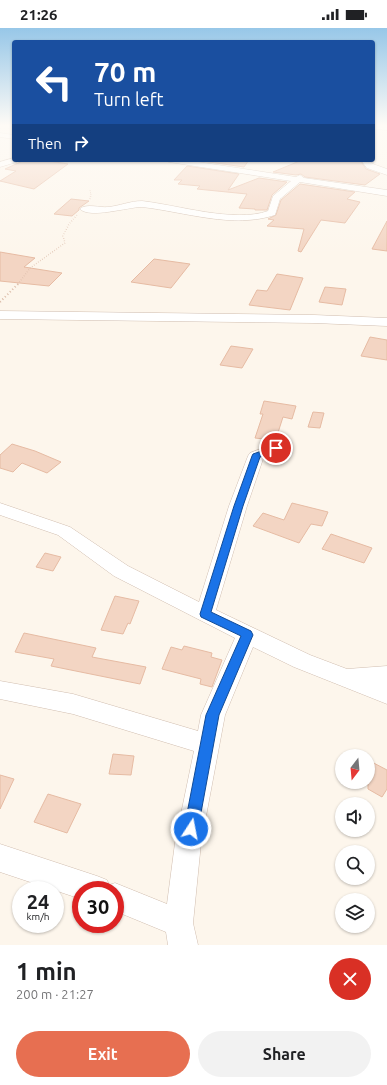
<!DOCTYPE html>
<meta charset="utf-8">
<style>
:root{--surface:#fff;--page:#f2f2f2;--text:#202124;--muted:#757577;--accent:#e76f51}
body{margin:0;font-family:Ubuntu,sans-serif;background:var(--page);color:var(--text);height:100vh;display:flex;flex-direction:column;font-size:15px;white-space:nowrap}
*{box-sizing:border-box;margin:0}
p{font-size:13px;color:var(--muted)}
.icon{flex:none;width:22px;height:22px;fill:none;stroke:currentColor;stroke-width:2;stroke-linecap:round;stroke-linejoin:round}
.map{position:relative;height:917px;overflow:hidden}
.drawer{display:flex;flex-direction:column;background:var(--surface);flex:1}
.drawer>*{flex:none}
.top-card{position:absolute;left:12px;top:12px;width:363px;height:122px;border-radius:4px;box-shadow:0 1px 3px #0004;background:#1a4fa0;color:#fff;overflow:hidden}
.needle{width:26px;rotate:196deg}
.fabs{position:absolute;left:335px;top:721px;display:grid;gap:8px}
.fabs a{display:grid;place-items:center;width:40px;height:40px;border-radius:50%;background:var(--surface);box-shadow:0 1px 3px #0004;font-size:20px}
.speed{position:absolute;left:12px;top:853px;display:flex;gap:8px;font-size:20px;font-weight:700;text-align:center}
.speed>*{display:grid;place-content:center;width:52px;height:52px;border-radius:50%;background:var(--surface);box-shadow:0 1px 3px #0004;line-height:1}
.speed small{font-size:10px;font-weight:400}
.speed .limit{border:6px solid #d22;background:#fff;color:#111}
.pin{position:absolute;display:grid;place-items:center;width:34px;height:34px;color:#fff;margin:-17px;border:2px solid #fff;border-radius:50%;box-shadow:0 1px 4px #0007}
.me{position:absolute;width:44px;margin:-22px;rotate:11deg;stroke-linejoin:round;filter:drop-shadow(0 0 3px #0008)}
.turn{display:flex;align-items:center;gap:14px;height:84px;padding:0 16px;font-size:18px}
.turn .icon{width:52px;height:52px;stroke-width:2.5}
.turn b{display:block;font-size:28px;line-height:34px}
.then{display:flex;align-items:center;height:38px;padding:0 16px;background:#0003;gap:8px;font-size:15px}
.round{display:grid;place-items:center;flex:none;width:42px;height:42px;border-radius:21px;background:var(--page)}
.head{display:flex;align-items:center;justify-content:space-between;height:68px;padding:0 16px}
h1{font-size:24px;font-weight:600;line-height:30px}
.primary-button{display:flex;gap:8px;margin-top:auto;padding:8px 16px}
.primary-button a{flex:1;height:46px;border-radius:24px;background:var(--accent);color:#fff;font-size:16px;font-weight:600;line-height:46px;text-align:center}
.primary-button a+a{background:var(--page);color:var(--text)}
.status{display:flex;justify-content:space-between;align-items:center;height:28px;padding:0 20px;background:var(--surface);direction:ltr}
.status svg{height:11px;fill:currentColor}
.map>svg:first-child{display:block}
</style>
<div class="status"><b>21:26</b><svg viewBox="0 0 49 12"><path d="M0 12V9h3v3zM5 12V6h3v6zM10 12V3h3v9zM15 12V0h3v12zM26 1h20v11H26zM47 4h2v5h-2z"/></svg></div>
<div class="map">
<svg width="387" height="917" viewBox="0 0 387 917">
<rect width="100%" height="100%" fill="#fdf6ec"/>
<path fill="#f3d5c3" stroke="#e6bba3" d="M25 132 38 133 42 132 68 136 34 161 0 153 16 143 5 141Z
M195 132H249L244 139Z
M302 132H360L366 141 380 146 365 157 305 149 301 146 296 147 273 144Z
M187 138 239 146 228 162 259 150 287 154 272 167 267 182H255V181L239 180 247 166 197 161 200 158 178 156 182 152H174Z
M300 156 355 164 347 171 360 174 345 195 321 192 301 224 298 223 304 201 267 198 274 192 268 191 276 187 281 172Z
M71 171 89 173 79 180V182L72 188 54 186Z
M387 193V223L372 221Z
M0 224 35 230 24 239 62 245 49 258 0 253Z
M154 231 190 236 171 260 131 254Z
M277 246 303 250 290 282 249 277 257 262 267 263Z
M325 259 346 261 342 277 319 274Z
M370 309 387 312V332L361 328Z
M231 318 253 321 242 340 220 337Z
M264 373 296 378 292 391 283 389 275 414 262 419 264 411 255 410 263 386H260Z
M313 384 324 385 320 400 308 399Z
M12 416 35 423 61 434 47 445 22 435 13 444 0 440V427Z
M292 475 328 484 322 498 311 496 299 515 253 498 263 485 284 492Z
M331 506 372 520 364 535 322 521Z
M45 525 61 529 53 543 36 539Z
M115 568 139 573 130 596 128 595 123 606 101 602Z
M24 605 96 620 92 629 146 639 140 656 51 638 54 631 15 624Z
M184 618 212 625 211 629 222 632 212 659 200 656 201 651 162 641 171 619 182 622Z
M113 726 134 728 131 747 109 746Z
M368 732 387 742V761L382 769 368 761Z
M0 747 14 751 0 781Z
M48 766 81 776 67 805 34 794Z"/>
<g fill="none" stroke-linecap="round" stroke-linejoin="round">
<g stroke="#d1beb0" stroke-width="1">
<path id="minor" d="M373 97 387 98V102L373 101Z
M0 105 14 107V111L0 109Z
M14 130V132H18L17 134 0 139V134Z
M165 132H185L296 149 300 147 304 150 387 162V168L300 154 280 171 275 187C233 201 185 184 142 179 128 179 90 191 80 181 86 175 100 180 108 179 119 178 130 173 142 173 178 177 234 195 268 183L273 168 291 153 169 134Z
M361 132H369L373 136 387 141V147L367 140Z
M0 283 314 287 387 290V298L314 295 0 291Z
M276 415 282 417 284 420 282 423 263 431 247 478 216 582 310 627 347 641 387 638V676L294 639 253 619 225 687 201 815 193 895 198 917H168L166 904 115 883V862H81V871L0 844V816L97 848 107 852 109 857 115 855 167 876 175 815 194 723 73 686 0 671V653L73 666 198 703 201 687 235 610 114 548 58 507 0 487V475L70 499 128 538 199 574 229 478 248 428 250 425Z"/>
</g>
<path stroke="#d9b8a5" stroke-width="1" stroke-dasharray="0.5 1.5" stroke-linecap="butt" d="M90 162 91 167"/>
<path stroke="#d9b8a5" stroke-width="1.5" stroke-dasharray="0.5 2" stroke-linecap="butt" d="M90 171 91 166
M18 256 30 240 65 215 63 208 69 196 77 187"/>
<path stroke="#d9b8a5" stroke-width="2" stroke-dasharray="1 2.5" stroke-linecap="butt" d="M0 274 19 255"/>
<use href="#minor" fill="#fff" fill-rule="evenodd"/>
</g>
<linearGradient id="sky" x2="0" y2="1"><stop stop-color="#97c7e8"/><stop offset="0.43" stop-color="#fefbf6"/><stop offset="1" stop-color="#fefbf6" stop-opacity="0"/></linearGradient>
<rect width="387" height="226" fill="url(#sky)"/>
<path fill="#1a73e8" stroke="#114b97" d="M276 418 280 420 279 422 260 429 243 478 211 584 251 603 253 607 219 687 198 801 196 806 191 808 186 806 184 801 206 687 241 608 201 589 200 586 234 478 252 428 253 426Z"/>
</svg>
<div class="fabs">
<a><svg class="needle" viewBox="-14 -14 28 28"><path d="M0-13l5 13h-10z" fill="#e53935"/><path d="M0 13l5-13h-10z" fill="#757577"/></svg></a>
<a><svg class="icon" aria-label="sound" viewBox="0 0 24 24"><path d="M4 9h4l5-4v14l-5-4H4zM17 9q2 3 0 6"/></svg></a>
<a><svg class="icon" aria-label="search" viewBox="0 0 24 24"><circle cx="10" cy="10" r="6"/><path d="M15 15l6 6"/></svg></a>
<a><svg class="icon" aria-label="layers" viewBox="0 0 24 24"><path d="M12 4l9 5-9 5-9-5zM3 14l9 5 9-5"/></svg></a>
</div>
<div class="speed"><div>24<small>km/h</small></div><div class="limit">30</div></div>
<div class="pin" style="left:276px;top:420px;background:#d93025"><svg class="icon" aria-label="arrive" viewBox="0 0 24 24"><path d="M6 21V4h12l-3 4 3 4H6"/></svg></div>
<svg class="me" style="left:191px;top:801px" viewBox="-20 -20 40 40"><circle r="17" fill="#1a73e8" stroke="#fff" stroke-width="3"/><path d="M0-11L8 9 0 5-8 9z" fill="#fff"/></svg>
<div class="top-card">
<div class="turn"><svg class="icon" aria-label="left" viewBox="0 0 24 24"><path d="M17 20v-9H6M10 6l-5 5 5 5"/></svg><div><b>70 m</b>Turn left</div></div>
<div class="then">Then<svg class="icon" aria-label="right" viewBox="0 0 24 24"><path d="M7 20v-9h11M14 6l5 5-5 5"/></svg></div>
</div>
</div>
<section class="drawer">
<div class="head"><div><h1>1 min</h1><p>200 m · 21:27</p></div><a class="round" style="background:#d93025;color:#fff"><svg class="icon" aria-label="close" viewBox="0 0 24 24"><path d="M6 6l12 12M18 6L6 18"/></svg></a></div>
<div class="primary-button"><a>Exit</a><a>Share</a></div>
</section>
